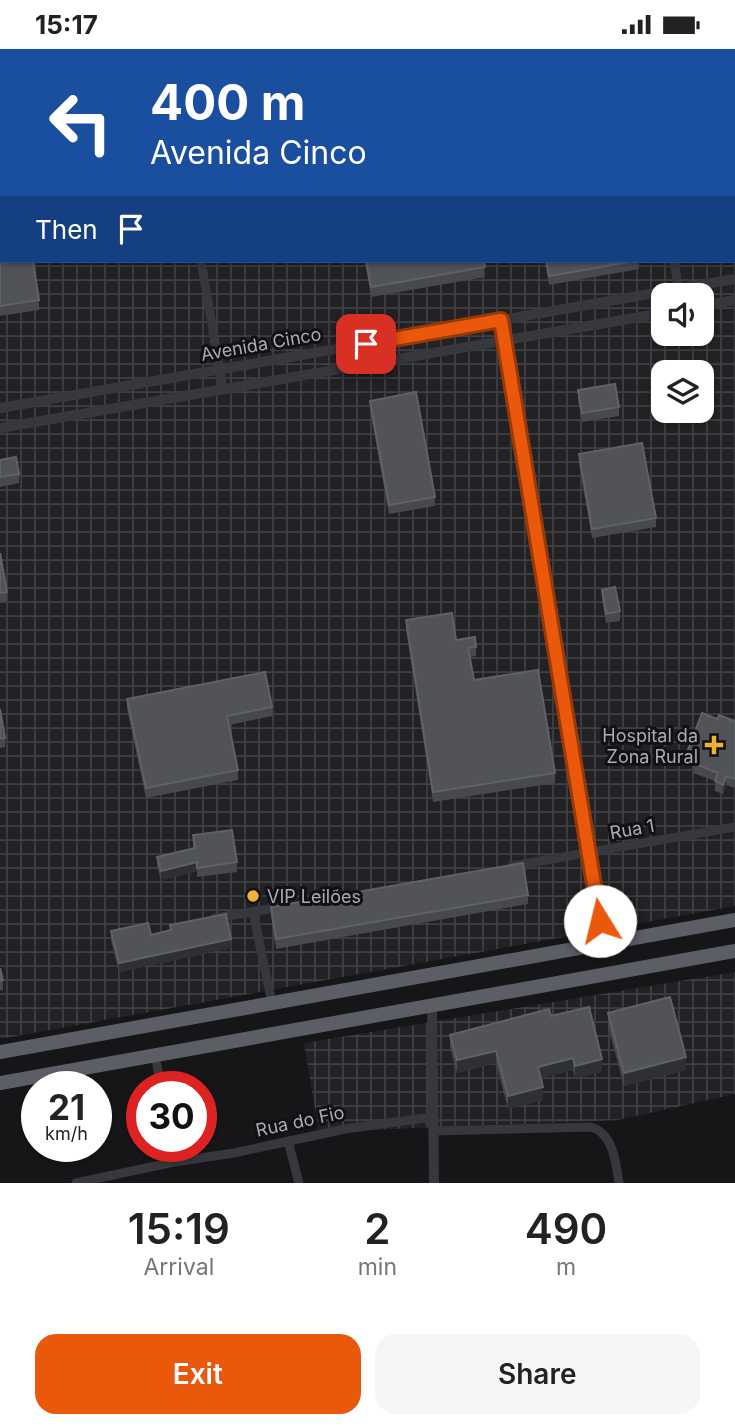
<!DOCTYPE html>
<meta charset="utf-8">
<style>
:root{--surface:#fff;--page:#f6f6f6;--text:#222;--muted:#767676;--accent:#ea580c}
body{margin:0;font-family:Inter,sans-serif;background:var(--page);color:var(--text);height:100vh;display:flex;flex-direction:column;font-size:26px;white-space:nowrap}
*{box-sizing:border-box;margin:0}
p{font-size:23px;color:var(--muted)}
.icon{flex:none;width:38px;height:38px;fill:none;stroke:currentColor;stroke-width:2;stroke-linecap:round;stroke-linejoin:round}
.map{position:relative;height:1134px;overflow:hidden}
.details{display:flex;flex-direction:column;background:var(--surface);flex:1}
.details>*{flex:none}
.banner{position:absolute;left:0px;top:0px;width:735px;height:214px;box-shadow:0 2px 5px #0004;background:#1a4fa0;color:#fff;overflow:hidden}
.buttons{position:absolute;left:651px;top:234px;display:grid;gap:14px}
.buttons a{display:grid;place-items:center;width:63px;height:63px;border-radius:14px;background:var(--surface);box-shadow:0 2px 5px #0004;font-size:35px}
.speed{position:absolute;left:21px;top:1022px;display:flex;gap:14px;font-size:35px;font-weight:700;text-align:center}
.speed>*{display:grid;place-content:center;width:91px;height:91px;border-radius:50%;background:var(--surface);box-shadow:0 2px 5px #0004;line-height:1}
.speed small{font-size:18px;font-weight:400}
.speed .limit{border:10px solid #d22;background:#fff;color:#111}
.pin{position:absolute;display:grid;place-items:center;width:60px;height:60px;color:#fff;margin:-30px;border-radius:14px;box-shadow:0 4px 10px #0006}
.me{position:absolute;width:77px;margin:-38px;rotate:351deg;stroke-linejoin:round;filter:drop-shadow(0 0 5px #0008)}
.turn{display:flex;align-items:center;gap:24px;height:147px;padding:0 35px;font-size:32px}
.turn .icon{width:91px;height:91px;stroke-width:2.5}
.turn b{display:block;font-size:49px;line-height:60px}
.then{display:flex;align-items:center;height:66px;padding:0 35px;background:#0003;gap:14px;font-size:26px}
.eta{display:flex;justify-content:space-evenly;align-items:center;height:119px;text-align:center}
.eta b{font-size:42px;font-weight:600;line-height:49px}
.cta{display:flex;gap:14px;margin-top:auto;padding:14px 35px}
.cta a{flex:1;height:80px;border-radius:21px;background:var(--accent);color:#fff;font-size:28px;font-weight:600;line-height:80px;text-align:center}
.cta a+a{background:var(--page);color:var(--text)}
.status{display:flex;justify-content:space-between;align-items:center;height:49px;padding:0 35px;background:var(--surface);direction:ltr}
.status svg{height:19px;fill:currentColor}
.map>svg:first-child{display:block}
</style>
<div class="status"><b>15:17</b><svg viewBox="0 0 49 12"><path d="M0 12V9h3v3zM5 12V6h3v6zM10 12V3h3v9zM15 12V0h3v12zM26 1h20v11H26zM47 4h2v5h-2z"/></svg></div>
<div class="map">
<svg width="735" height="1134" viewBox="0 0 735 1134">
<defs>
<pattern id="industrial-grid" width="8" height="8" patternUnits="userSpaceOnUse" patternTransform="scale(1.75)"><rect width="8" height="8" fill="#222225"/><path d="M0 4h8M4 0v8" fill="none" stroke="#3f3f43"/></pattern>
</defs>
<rect width="100%" height="100%" fill="#161618"/>
<path fill="url(#industrial-grid)" fill-rule="evenodd" d="M0 0H735V857L0 990ZM2 2H733V212H2ZM663 247H702V285H663ZM663 324H702V362H663Z
M735 923V1045L618 1071 319 1083 304 994Z"/>
<g fill="none" stroke-linecap="round" stroke-linejoin="round">
<path stroke="#37383d" stroke-width="9" d="M163 0V2
M639 0V2
M201 212 223 340
M674 212 680 247
M501 271 603 894
M512 817 735 778
M253 863 272 954
M215 869 281 858
M155 1006 161 1038
M434 1082 591 1078C613 1084 616 1114 619 1134
M288 1092 299 1134
M172 1097 174 1113
M76 1134 174 1113 234 1104 345 1080 433 1068"/>
<path stroke="#37383d" stroke-width="10" d="M702 257 735 251
M0 359 735 230
M0 379 663 264
M432 956 434 1134"/>
<path stroke="#5b5e65" stroke-width="14" d="M0 1003 735 871
M0 1034 735 902"/>
</g>
<path fill="#47494d" d="M0 0 2 2V16L0 17Z
M47 0H87L77 2H48Z
M419 0H475L465 2H419Z
M0 114 2 212H38L33 213 39 251V261L0 267Z
M365 212H484L485 228 371 248Z
M545 212H639V220L549 236Z
M578 341 619 358V367L582 373 578 351Z
M370 352 435 448V457L389 465 370 361Z
M579 405 656 469V478L592 489 579 415Z
M0 411 19 425V434L0 438Z
M0 504 7 543V552L0 554Z
M602 541 620 562V572L606 574 602 550Z
M406 571 476 598V607L470 608 474 631 555 724V734L433 753 406 581Z
M127 650 272 658V667L229 676 238 721V731L146 749 127 659Z
M0 660 5 689V698L0 699Z
M717 670 735 672V739L726 736 723 745 715 742V732L693 724V712L688 711V701Z
M193 786 237 813V823L197 828V822L161 831 157 817V808L193 799Z
M528 846V855L276 900 271 867V858Z
M170 876 231 899 119 923 111 891V882L151 886 170 881Z
M0 919 3 931V941H0Z
M608 964 686 1021 624 1037 608 977Z
M551 967 602 1023 575 1029 573 1021 541 1029 543 1051 508 1060 496 1014 457 1024 450 998V986Z"/>
<path fill="#2f3033" d="M726 727V736L723 745V736Z
M197 813V822L161 831V822Z
M231 890V899L119 923V914Z
M496 1002V1014L457 1024V1011Z
M686 1008V1021L624 1037V1024Z
M573 1009V1021L538 1030V1018Z
M602 1010V1023L575 1029V1017Z
M543 1038V1051L508 1060V1047Z"/>
<path fill="#525359" stroke="#5f6168" stroke-width="2" d="M0 0H20L21 2H2V7H0Z
M186 0H341V2H186Z
M0 114H2V212H33L39 251 0 257Z
M366 212H484L485 218 371 238Z
M546 212H635L549 227Z
M615 335 619 358 582 364 578 341Z
M416 343 435 448 389 456 370 352Z
M642 394 656 469 592 480 579 405Z
M16 408 19 425 0 428V411Z
M0 504 7 543 0 544Z
M615 538 620 562 606 565 602 541Z
M452 564 456 591 475 588 476 598 468 599 474 631 538 621 555 724 433 743 406 571Z
M265 623 272 658 227 667 238 721 146 739 127 650Z
M0 660 5 689H0Z
M702 664 717 670 719 666 735 672V730L726 727 723 736 715 732 718 724 693 714 696 704 688 701Z
M232 781 237 813 197 819V813L161 822 157 808 195 799 193 786Z
M523 814 528 846 276 890 271 858Z
M226 865 231 890 119 914 111 882 148 874 151 886 171 881 170 876Z
M0 919 3 931 0 932Z
M670 948 686 1008 624 1024 608 964Z
M589 958 602 1010 575 1017 573 1009 538 1018 543 1038 508 1047 496 1002 457 1011 450 986 549 960 551 967Z"/>
<g fill="none" stroke-linecap="round" stroke-linejoin="round">
<g stroke="#983908" stroke-width="18">
<path id="route" d="M366 295 501 271 600 872"/>
</g>
<use href="#route" stroke="#ea580c" stroke-width="12"/>
</g>
<g fill="#f2b134" stroke="#111113" stroke-width="2.5">
<path d="M710.5 685.5h7v7h7v7h-7v7h-7v-7h-7v-7h7z"/>
<circle cx="253" cy="847" r="7"/>
</g>
<g text-anchor="middle" dominant-baseline="central" stroke-width="6" stroke-linejoin="round" paint-order="stroke">
<g font-size="18" fill="#a8adb8" stroke="#111113">
<text transform="translate(261 295) rotate(-10)">Avenida Cinco</text>
<text transform="translate(632 780) rotate(-10)">Rua 1</text>
<text transform="translate(300 1072) rotate(-12)">Rua do Fio</text>
</g>
<g font-size="18" fill="#a8adb8" stroke="#111113" text-anchor="end">
<text x="698" y="686">Hospital da<tspan x="698" dy="21">Zona Rural</tspan></text>
<text x="267" y="847" text-anchor="start">VIP Leilões</text>
</g>
</g>
</svg>
<div class="buttons">
<a><svg class="icon" aria-label="sound" viewBox="0 0 24 24"><path d="M4 9h4l5-4v14l-5-4H4zM17 9q2 3 0 6"/></svg></a>
<a><svg class="icon" aria-label="layers" viewBox="0 0 24 24"><path d="M12 4l9 5-9 5-9-5zM3 14l9 5 9-5"/></svg></a>
</div>
<div class="speed"><div>21<small>km/h</small></div><div class="limit">30</div></div>
<div class="pin" style="left:366px;top:295px;background:#d93025"><svg class="icon" aria-label="arrive" viewBox="0 0 24 24"><path d="M6 21V4h12l-3 4 3 4H6"/></svg></div>
<svg class="me" style="left:600px;top:872px" viewBox="-20 -20 40 40"><circle r="19" fill="#fff"/><path d="M0-13L10 11 0 6-10 11z" fill="#ea580c"/></svg>
<div class="banner">
<div class="turn"><svg class="icon" aria-label="left" viewBox="0 0 24 24"><path d="M17 20v-9H6M10 6l-5 5 5 5"/></svg><div><b>400 m</b>Avenida Cinco</div></div>
<div class="then">Then<svg class="icon" aria-label="arrive" viewBox="0 0 24 24"><path d="M6 21V4h12l-3 4 3 4H6"/></svg></div>
</div>
</div>
<section class="details">
<div class="eta">
<div><b>15:19</b><p>Arrival</p></div>
<div><b>2</b><p>min</p></div>
<div><b>490</b><p>m</p></div>
</div>
<div class="cta"><a>Exit</a><a>Share</a></div>
</section>
